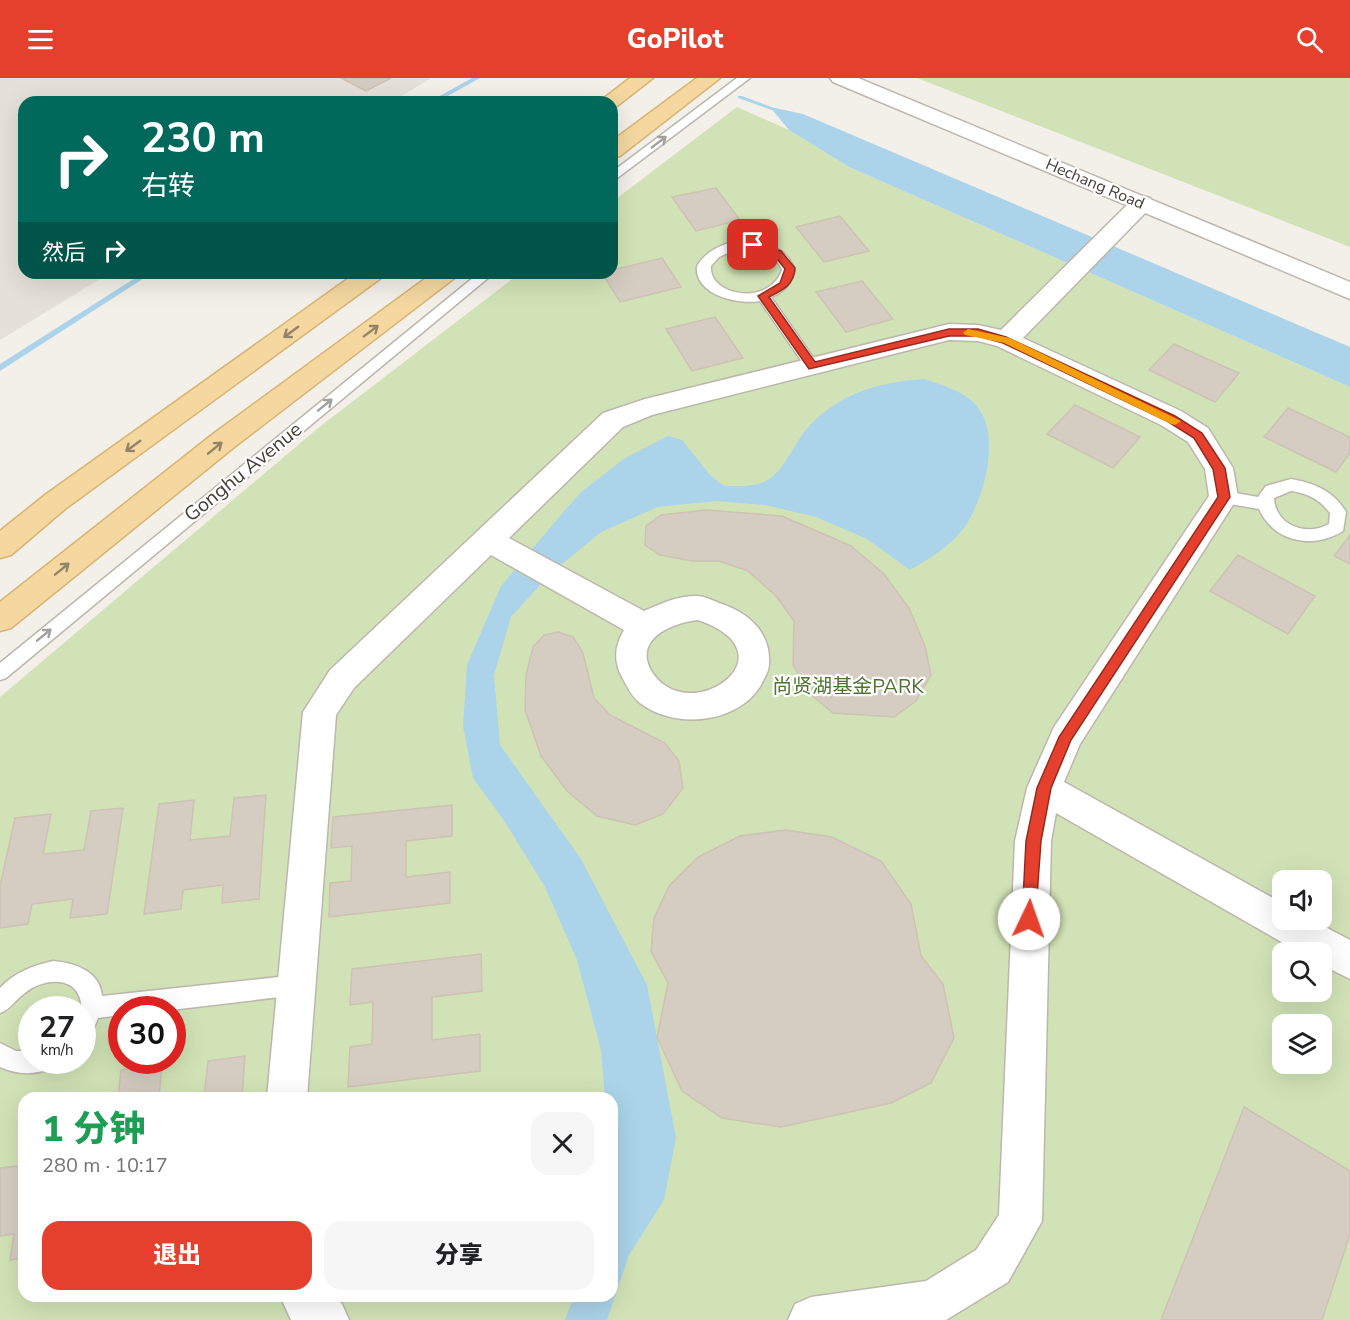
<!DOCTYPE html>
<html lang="zh">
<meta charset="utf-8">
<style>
:root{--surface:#fff;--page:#f6f6f6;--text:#202124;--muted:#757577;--accent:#e5402e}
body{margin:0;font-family:"Nunito Sans","Noto Sans SC",sans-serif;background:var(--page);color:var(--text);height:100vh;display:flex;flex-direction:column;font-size:22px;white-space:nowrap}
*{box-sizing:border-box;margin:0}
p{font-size:20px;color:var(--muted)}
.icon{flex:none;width:33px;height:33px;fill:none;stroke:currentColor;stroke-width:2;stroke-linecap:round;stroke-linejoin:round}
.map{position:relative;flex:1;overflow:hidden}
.panel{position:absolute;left:18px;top:1014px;width:600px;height:210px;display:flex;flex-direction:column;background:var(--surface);border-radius:18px;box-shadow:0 6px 24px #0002}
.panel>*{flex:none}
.hud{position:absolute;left:18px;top:18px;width:600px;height:183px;border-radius:18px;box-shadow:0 6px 24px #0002;background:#00695c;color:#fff;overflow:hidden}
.controls{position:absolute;left:1272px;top:792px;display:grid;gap:12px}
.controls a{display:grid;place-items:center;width:60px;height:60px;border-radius:12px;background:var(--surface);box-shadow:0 6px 24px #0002;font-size:30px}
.speed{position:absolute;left:18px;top:918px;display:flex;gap:12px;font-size:30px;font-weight:700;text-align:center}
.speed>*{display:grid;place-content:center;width:78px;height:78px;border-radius:50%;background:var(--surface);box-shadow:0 6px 24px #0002;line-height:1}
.speed small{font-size:15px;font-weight:400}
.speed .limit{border:9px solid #d22;background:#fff;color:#111}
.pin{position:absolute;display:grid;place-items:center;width:51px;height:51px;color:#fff;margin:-26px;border-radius:12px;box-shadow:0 3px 9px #0006}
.me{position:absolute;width:66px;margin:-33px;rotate:3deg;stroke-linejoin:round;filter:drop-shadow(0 0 4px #0008)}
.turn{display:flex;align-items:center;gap:21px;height:126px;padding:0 24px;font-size:27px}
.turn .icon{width:78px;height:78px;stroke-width:2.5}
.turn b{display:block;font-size:42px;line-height:51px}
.then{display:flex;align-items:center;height:57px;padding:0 24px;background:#0003;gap:12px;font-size:22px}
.round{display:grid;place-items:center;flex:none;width:63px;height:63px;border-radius:18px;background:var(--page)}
.headline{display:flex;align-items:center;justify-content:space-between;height:102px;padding:0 24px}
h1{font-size:36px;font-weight:800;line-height:45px;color:#1e9e55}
.cta{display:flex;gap:12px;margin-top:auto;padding:12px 24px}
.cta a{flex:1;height:69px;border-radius:18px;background:var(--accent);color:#fff;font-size:24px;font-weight:800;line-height:69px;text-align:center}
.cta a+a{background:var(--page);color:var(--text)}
header{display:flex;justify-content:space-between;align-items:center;height:78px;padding:0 24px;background:var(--accent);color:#fff;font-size:27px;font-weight:800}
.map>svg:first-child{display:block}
</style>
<header><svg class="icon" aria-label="menu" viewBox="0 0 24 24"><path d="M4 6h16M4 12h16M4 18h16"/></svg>GoPilot<svg class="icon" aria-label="search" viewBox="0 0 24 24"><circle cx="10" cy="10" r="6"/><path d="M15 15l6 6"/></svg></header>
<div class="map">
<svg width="1350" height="1242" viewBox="0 0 1350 1242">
<rect width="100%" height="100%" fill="#f3efe9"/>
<path fill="#e6e1d8" d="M0 0H431L392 24H24V195H110L0 262Z"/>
<path fill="#d1e3b6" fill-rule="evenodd" d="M917 0H1350V169Z
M737 29 789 52 849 89 1350 309V1242H0V619L318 350 520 195H612V124ZM1282 802H1322V842H1282ZM1282 874H1322V914H1282ZM32 932H82V982H32ZM122 932H172V982H122ZM1282 946H1322V986H1282ZM24 1020H612V1218H24Z"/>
<path fill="#abd3e9" d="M770 29 803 36 1350 269V309L849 89 789 52Z
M924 301C942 307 964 313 977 328 1000 356 986 413 969 442 956 465 932 479 910 492L867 461 816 439 765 427 716 423 658 429 601 454 550 496 511 539 494 597 500 667 581 781 647 907 676 1060 664 1122 629 1177 607 1242H565L574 1218H612V1020H605L601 972 577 882 545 809 505 744 473 700 463 648 467 587 501 508 559 439 581 414 625 380 668 358 682 362 710 397 724 408C740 408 760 410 773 398 786 387 794 367 805 353 836 316 878 304 924 301Z"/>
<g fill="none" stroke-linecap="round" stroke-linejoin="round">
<path fill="#abd3e9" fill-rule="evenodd" d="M472 0H480L437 24H429Z
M738 18H742L785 34 780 35 738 20Z
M143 195H152L0 293V286Z"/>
</g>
<path fill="#d6cdc2" stroke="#cdc2b3" stroke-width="1.5" d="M341 0H391L366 13Z
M716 110 740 142 696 153 672 119Z
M840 138 869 173 824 184 796 149Z
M662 180 681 209 620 224 602 195H612V192Z
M862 203 893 241 846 254 816 214Z
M715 239 743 280 692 293 666 251Z
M1174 266 1239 295 1215 324 1149 292Z
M1075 327 1140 359 1113 390 1047 356Z
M1288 330 1350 359V375L1336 394 1264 359Z
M706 432 782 438 851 468 884 496 909 530 925 568 931 597 916 623 894 639 833 635 809 615 793 587 794 543 776 518 748 493 719 483H692L660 477 645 467 646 448 661 437Z
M1350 457V486L1334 478Z
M1238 477 1315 518 1288 556 1210 513Z
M558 554 573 559 583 575 594 620 610 637 665 665 679 683 683 710 663 736 635 747 597 738 567 713 541 678 525 632 526 597 533 569 544 557Z
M266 717 259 821 222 825 223 807 183 812 181 831 144 836 159 726 194 722 190 762 230 758 234 720Z
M452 727V758L406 763V799L450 794V825L329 839 330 805 351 803 352 768 331 770 333 739Z
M123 730 107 836 70 840 73 821 32 826 28 846 0 850V808L15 740 51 736 43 776 84 772 91 733Z
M786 752 832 759 881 783 911 826 921 878 943 906 954 960 931 1005 891 1025 781 1049 722 1040 682 1013 657 959 668 905 651 873 654 840 669 808 698 779 740 758Z
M481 876 482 913 432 919V962L480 956V993L348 1009 350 969 372 966 373 924 350 927 352 891Z
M245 978 242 1020H204L208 983Z
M162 986 159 1020H118L121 992Z
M1244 1029 1350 1093V1156L1322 1242H1161Z
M24 1087V1180L10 1182 14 1156 0 1158V1090Z"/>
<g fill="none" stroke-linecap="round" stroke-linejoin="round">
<g stroke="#bdb6ac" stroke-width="3">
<path id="service" d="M737 0H750L612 104V94Z
M739 162C765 166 784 165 795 192 791 205 785 214 771 219L817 285 819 288 817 291H807L760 223C738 227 694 217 697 188 707 172 721 167 739 162ZM739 170C757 173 774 173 782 192 769 229 708 218 711 188L719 179Z
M479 195H494L6 600 0 602V585Z
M1291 401C1314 405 1334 413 1346 434L1343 453C1312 472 1274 464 1259 431L1224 425 1216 419 1224 413 1258 419 1266 408ZM1291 413C1308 415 1320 422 1330 435L1329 446C1306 459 1275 447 1274 420Z
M53 883C75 885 100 893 102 918L297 897 304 900 308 907 304 914 297 917 171 932H122V937L98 940 90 960 82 963C82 940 88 907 59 904 47 903 35 907 25 915 15 922 11 931 0 935V910C15 894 32 888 53 883Z
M0 965 16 973H32V982H56L53 990C34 997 18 997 0 989Z"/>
</g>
<g stroke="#bdb6ac" stroke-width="3">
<path id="minor" d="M1142 118 1150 120 1154 125 1150 130 1023 260 1181 333 1208 350 1233 390 1238 419 1080 666 1064 704 1282 825V842H1312L1350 862V901L1322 887V874H1299L1056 735 1051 763 1042 1143 1008 1204 946 1242H788L795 1226 811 1219 926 1203 976 1172 999 1137 1015 763 1027 710 1054 649 1209 418 1205 391 1188 364 1161 347 997 268 978 263 949 262 652 337 623 349 509 460 644 533C660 526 679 517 697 518 704 518 712 522 719 525 747 534 771 553 769 586 769 592 766 597 763 603 743 645 676 653 640 625 631 618 627 608 622 599 613 582 615 568 624 552L491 477 354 610 336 637 307 1020H267L303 634 330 592 603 335 645 321 949 246 978 247 1001 252 1134 120ZM698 542C795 575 693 649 654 597 630 563 670 545 698 542Z
M280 1218H333L342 1226 349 1242H291Z"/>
</g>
<g stroke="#bdb6ac" stroke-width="3">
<path id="tertiary" d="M830 0H858L1350 204V221L833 4Z"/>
</g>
<g stroke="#d8b472" stroke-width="3">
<path id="primary" d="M630 0H653L617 28 612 30V24H599Z
M697 0H720L620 78 612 80V63Z
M356 195H384L381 200 65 431 11 477 0 480V453L45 417Z
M433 195H461L233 370 11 550 0 553V524L213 356Z"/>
</g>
<use href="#service" fill="#fff" fill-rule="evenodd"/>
<use href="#minor" fill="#fff" fill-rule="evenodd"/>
<use href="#tertiary" fill="#fff" fill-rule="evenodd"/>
<use href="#primary" fill="#f4d8a0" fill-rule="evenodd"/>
</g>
<defs><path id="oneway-shaft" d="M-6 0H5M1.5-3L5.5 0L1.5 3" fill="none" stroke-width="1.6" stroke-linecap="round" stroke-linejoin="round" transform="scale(1.5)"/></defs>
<g stroke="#a2a09c">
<use href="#oneway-shaft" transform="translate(659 64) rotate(-37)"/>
<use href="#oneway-shaft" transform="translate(325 327) rotate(-39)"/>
<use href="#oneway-shaft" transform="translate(44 557) rotate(-39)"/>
</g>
<g stroke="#948467">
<use href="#oneway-shaft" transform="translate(371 253) rotate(-37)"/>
<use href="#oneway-shaft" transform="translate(291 254) rotate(144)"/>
<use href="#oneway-shaft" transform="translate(133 368) rotate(144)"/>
<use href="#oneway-shaft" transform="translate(215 370) rotate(-39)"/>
<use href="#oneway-shaft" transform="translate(62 491) rotate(-39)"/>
</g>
<path fill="#e5402e" stroke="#952a1e" stroke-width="1.5" d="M753 164 781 173 795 190C794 207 783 212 769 219L815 284 949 251H978L1006 259 1175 338 1202 355 1225 390 1230 419 1071 662 1051 710 1041 763 1035 846 1029 848 1024 846 1022 841 1026 763 1037 710 1059 659 1218 419 1213 391 1194 360 1167 343 1003 265 978 258H949L809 291 758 218 780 205 785 191 774 177 749 169 748 167Z"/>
<path fill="#f59e0b" d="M968 251 1010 260 1181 343 1175 347 1171 346 1004 265 965 257 963 255Z"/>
<g text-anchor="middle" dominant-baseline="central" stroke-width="4.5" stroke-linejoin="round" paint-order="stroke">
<g font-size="16" fill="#464038" stroke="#fff">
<text transform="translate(1095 106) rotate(23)">Hechang Road</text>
</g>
<g font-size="20" fill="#464038" stroke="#fff">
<text transform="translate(243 394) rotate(-39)">Gonghu Avenue</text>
</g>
<g font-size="20" fill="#4d7231" stroke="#fff">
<text x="848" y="608">尚贤湖基金PARK</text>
</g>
</g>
</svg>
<div class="controls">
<a><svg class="icon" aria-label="sound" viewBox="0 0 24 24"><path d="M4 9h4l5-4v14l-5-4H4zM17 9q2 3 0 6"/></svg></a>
<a><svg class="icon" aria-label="search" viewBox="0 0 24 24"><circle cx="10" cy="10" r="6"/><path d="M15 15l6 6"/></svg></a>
<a><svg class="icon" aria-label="layers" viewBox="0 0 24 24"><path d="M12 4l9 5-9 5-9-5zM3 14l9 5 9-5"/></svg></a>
</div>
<div class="speed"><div>27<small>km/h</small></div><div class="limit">30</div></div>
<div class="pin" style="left:753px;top:167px;background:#d93025"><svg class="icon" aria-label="arrive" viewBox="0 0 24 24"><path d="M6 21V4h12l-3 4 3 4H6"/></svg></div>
<svg class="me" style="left:1029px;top:841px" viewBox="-20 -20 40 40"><circle r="19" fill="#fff"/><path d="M0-13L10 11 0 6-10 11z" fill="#e5402e"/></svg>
<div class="hud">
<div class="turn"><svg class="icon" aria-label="right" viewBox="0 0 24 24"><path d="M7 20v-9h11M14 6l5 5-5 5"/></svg><div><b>230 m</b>右转</div></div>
<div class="then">然后<svg class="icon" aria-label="right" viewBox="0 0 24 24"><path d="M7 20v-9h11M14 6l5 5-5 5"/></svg></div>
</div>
<section class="panel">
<div class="headline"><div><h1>1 分钟</h1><p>280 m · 10:17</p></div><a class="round"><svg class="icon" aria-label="close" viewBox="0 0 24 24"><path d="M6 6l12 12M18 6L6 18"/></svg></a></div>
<div class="cta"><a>退出</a><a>分享</a></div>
</section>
</div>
